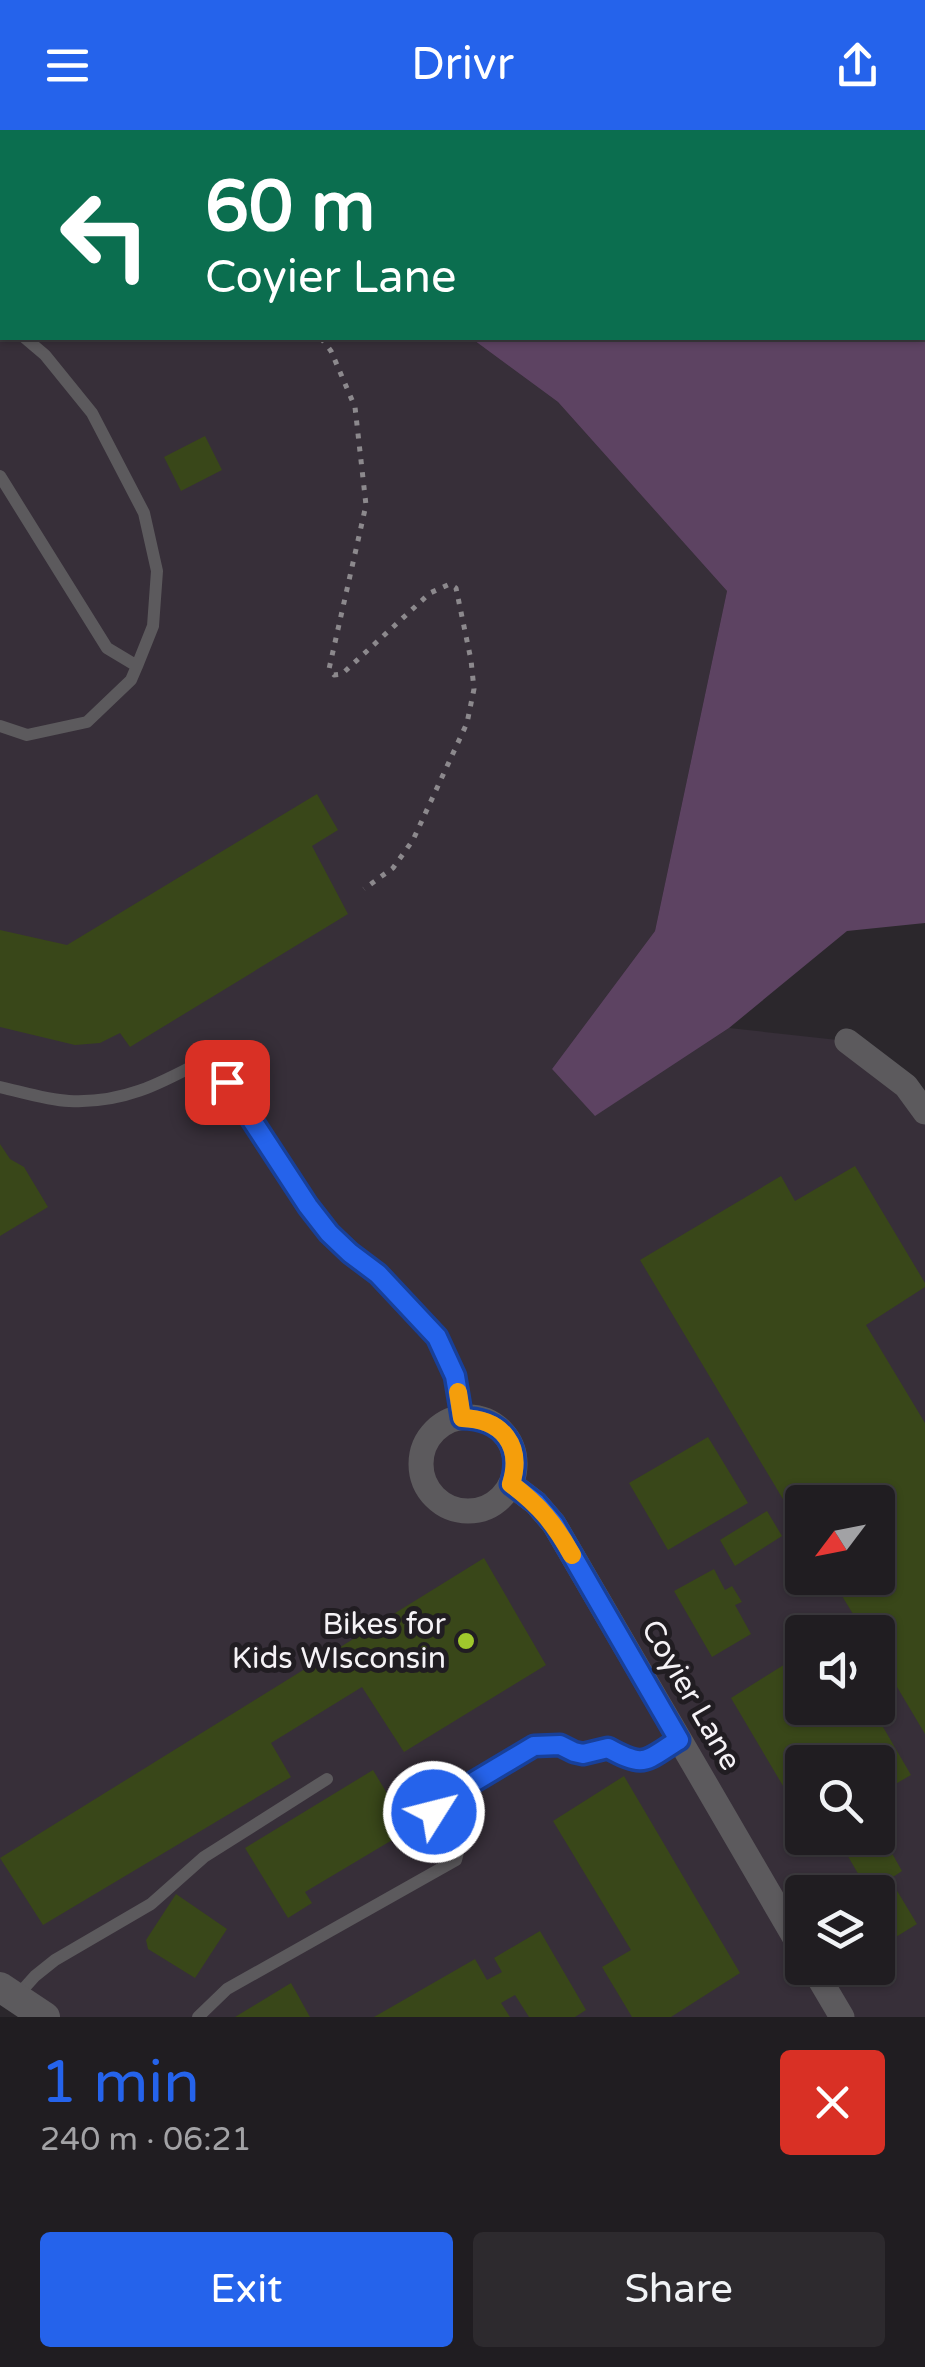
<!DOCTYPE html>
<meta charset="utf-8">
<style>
:root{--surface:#201d21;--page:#2d2a2e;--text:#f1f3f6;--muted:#a2a2a5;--line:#3d3b3f;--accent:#2563eb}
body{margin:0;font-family:"Varela Round",sans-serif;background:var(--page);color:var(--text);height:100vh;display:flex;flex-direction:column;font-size:38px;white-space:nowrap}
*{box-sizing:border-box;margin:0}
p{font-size:32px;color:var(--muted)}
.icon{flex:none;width:55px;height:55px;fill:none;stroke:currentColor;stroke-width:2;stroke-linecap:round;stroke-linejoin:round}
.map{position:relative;height:1887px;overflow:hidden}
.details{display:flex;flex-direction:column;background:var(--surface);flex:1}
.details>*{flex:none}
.banner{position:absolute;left:0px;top:0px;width:925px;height:210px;box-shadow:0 2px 8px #0004,0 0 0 2px var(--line);background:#0b6e4f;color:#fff;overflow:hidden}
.needle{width:65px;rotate:238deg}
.controls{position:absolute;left:785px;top:1355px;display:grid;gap:20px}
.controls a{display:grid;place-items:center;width:110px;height:110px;border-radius:10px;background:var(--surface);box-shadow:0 2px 8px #0004,0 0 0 2px var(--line);font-size:50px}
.pin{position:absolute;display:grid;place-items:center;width:85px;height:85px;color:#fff;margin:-42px;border-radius:20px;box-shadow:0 5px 15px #0006}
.me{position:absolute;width:110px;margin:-55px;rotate:54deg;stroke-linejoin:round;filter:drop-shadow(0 0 8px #0008)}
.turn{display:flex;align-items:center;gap:35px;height:210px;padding:0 40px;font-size:45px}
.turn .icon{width:130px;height:130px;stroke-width:2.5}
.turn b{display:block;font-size:70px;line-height:85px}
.round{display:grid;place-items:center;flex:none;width:105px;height:105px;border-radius:10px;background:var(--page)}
.summary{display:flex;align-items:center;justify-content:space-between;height:170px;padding:0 40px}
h1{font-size:60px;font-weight:600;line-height:75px;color:var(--accent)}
.button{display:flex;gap:20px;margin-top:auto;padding:20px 40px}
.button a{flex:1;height:115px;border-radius:10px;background:var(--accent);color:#fff;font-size:40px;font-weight:600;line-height:115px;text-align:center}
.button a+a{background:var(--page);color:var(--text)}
header{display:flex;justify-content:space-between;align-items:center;height:130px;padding:0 40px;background:var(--accent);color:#fff;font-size:45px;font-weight:600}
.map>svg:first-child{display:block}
</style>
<header><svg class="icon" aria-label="menu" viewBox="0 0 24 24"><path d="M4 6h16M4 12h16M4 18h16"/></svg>Drivr<svg class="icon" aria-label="share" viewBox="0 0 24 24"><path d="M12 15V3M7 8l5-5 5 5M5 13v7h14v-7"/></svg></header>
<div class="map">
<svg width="925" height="1887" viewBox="0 0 925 1887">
<rect width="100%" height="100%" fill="#2b272c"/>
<path fill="#372f39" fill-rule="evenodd" d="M0 0H178L182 2H2V208H471L558 272 727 461 655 801 552 939 596 985 729 898 847 911 925 982V1887H45L0 1857ZM802 1372H878V1448H802ZM802 1502H878V1578H802ZM802 1632H878V1708H802ZM802 1762H878V1838H802Z"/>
<path fill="#5d4362" d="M493 0H925V793L847 801 729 898 595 986 552 939 655 801 727 461 558 272 471 208H922V2H494Z"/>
<path fill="#394719" d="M205 306 222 340 181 361 164 327Z
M317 664 338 700 312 716 348 784 130 917 120 903 100 913 75 915 0 897V800L67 815Z
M0 1014 10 1029 24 1037 48 1077 0 1106Z
M855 1036 925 1153V1157L866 1195 925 1293V1604L878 1525V1502H864L831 1448H878V1372H802V1401L640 1130 781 1046 795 1071Z
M708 1307 748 1373 668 1420 629 1353Z
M767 1381 782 1406 735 1436 720 1410Z
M484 1428 546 1535 404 1622 362 1557 271 1613 291 1647 43 1795 0 1728Z
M714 1439 725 1460 732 1456 742 1472 735 1475 751 1504 712 1527 674 1461Z
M798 1526 802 1533V1578H829L833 1584 843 1578H872L911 1645 880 1663 893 1685 878 1694V1632H802V1688L731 1568Z
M373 1640 409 1700 305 1762 312 1773 288 1788 245 1718Z
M624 1646 740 1843 671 1887H632L602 1837 631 1820 553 1691Z
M880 1702 902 1741 890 1749 917 1794 886 1813 878 1798V1762H860L867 1759 846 1723 872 1708H878Z
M814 1708H856L825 1726Z
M176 1764 227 1799 195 1848 148 1819 146 1810Z
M540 1801 586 1880 575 1887H529L515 1865 501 1873 510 1887H374L475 1829 487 1850 502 1842 494 1828Z
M291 1853 310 1887H235Z"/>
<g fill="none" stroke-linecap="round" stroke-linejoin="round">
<path stroke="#8c898d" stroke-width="5" stroke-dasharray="5 8" stroke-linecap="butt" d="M121 0 125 2
M321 208 331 221 355 277 366 375 329 539 334 545 342 544 430 463 450 454 456 458 471 530 474 559 467 593 413 710 393 738 364 759"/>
<path stroke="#5c5a5d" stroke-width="12" d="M0 185 2 187
M0 346 107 518 137 536 153 496 157 441 144 383 92 283 45 225 25 208
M0 596 27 605 87 592 131 550 137 536
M0 957C22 962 47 970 69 971 125 974 163 952 210 927L308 1076 329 1103 349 1123 378 1144 437 1207 455 1246 463 1288
M17 1866 35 1846 55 1830 151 1774 204 1727 327 1649
M198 1887 227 1859 456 1730 458 1722 434 1682 435 1675 534 1616 560 1615 574 1622 583 1624 608 1618C646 1639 644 1631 679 1610"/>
<path stroke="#5c5a5d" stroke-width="25" d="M847 911 906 956 925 982
M421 1334a47 47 0 1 1 94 0a47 47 0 1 1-94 0Z
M511 1354 536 1373 554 1394 802 1820
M813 1838 842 1887"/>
<path stroke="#5c5a5d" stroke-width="30" d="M0 1857 45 1887"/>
</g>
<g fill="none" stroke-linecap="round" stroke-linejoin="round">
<g stroke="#184099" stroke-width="25">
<path id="route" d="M227 952 308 1076 329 1103 350 1123 378 1144 437 1207 455 1246 462 1288C503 1289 523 1316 511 1354L536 1373 554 1394 679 1610C644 1631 646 1639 608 1618L583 1624 574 1622 560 1615 534 1616 435 1675 434 1682"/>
</g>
<use href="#route" stroke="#2563eb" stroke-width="18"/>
<path stroke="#f59e0b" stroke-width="18" d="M458 1262 462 1288C503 1289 523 1316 511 1354 540 1376 554 1393 572 1425"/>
</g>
<circle fill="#a0c92c" stroke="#211d22" stroke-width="4" cx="466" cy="1511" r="10"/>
<g text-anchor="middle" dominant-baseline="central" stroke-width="10" stroke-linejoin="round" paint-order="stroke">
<g font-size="30" fill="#f5f2f6" stroke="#211d22" text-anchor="end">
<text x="446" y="1494">Bikes for<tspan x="446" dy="34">Kids WIsconsin</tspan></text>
</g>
<g font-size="30" fill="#f5f2f6" stroke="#211d22">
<text transform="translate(691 1565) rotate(60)">Coyier Lane</text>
</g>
</g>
</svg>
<div class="controls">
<a><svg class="needle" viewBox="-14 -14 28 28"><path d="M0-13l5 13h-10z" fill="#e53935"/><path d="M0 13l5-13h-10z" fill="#a2a2a5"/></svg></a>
<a><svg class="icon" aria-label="sound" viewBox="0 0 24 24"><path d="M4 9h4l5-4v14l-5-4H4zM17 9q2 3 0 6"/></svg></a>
<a><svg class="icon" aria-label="search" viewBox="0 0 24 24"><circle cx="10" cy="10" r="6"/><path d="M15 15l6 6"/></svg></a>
<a><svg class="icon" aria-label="layers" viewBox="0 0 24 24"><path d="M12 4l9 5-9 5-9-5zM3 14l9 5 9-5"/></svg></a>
</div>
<div class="pin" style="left:227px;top:952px;background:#d93025"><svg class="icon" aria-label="arrive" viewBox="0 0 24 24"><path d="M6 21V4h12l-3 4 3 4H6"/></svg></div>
<svg class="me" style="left:434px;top:1682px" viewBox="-20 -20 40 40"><circle r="17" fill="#2563eb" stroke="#fff" stroke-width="3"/><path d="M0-11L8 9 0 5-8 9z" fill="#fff"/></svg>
<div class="banner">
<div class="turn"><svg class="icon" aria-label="left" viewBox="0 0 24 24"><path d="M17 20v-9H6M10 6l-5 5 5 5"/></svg><div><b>60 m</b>Coyier Lane</div></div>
</div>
</div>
<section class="details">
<div class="summary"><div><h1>1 min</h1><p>240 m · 06:21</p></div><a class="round" style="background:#d93025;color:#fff"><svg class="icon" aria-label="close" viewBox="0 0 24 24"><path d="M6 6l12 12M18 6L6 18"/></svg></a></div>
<div class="button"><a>Exit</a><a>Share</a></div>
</section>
